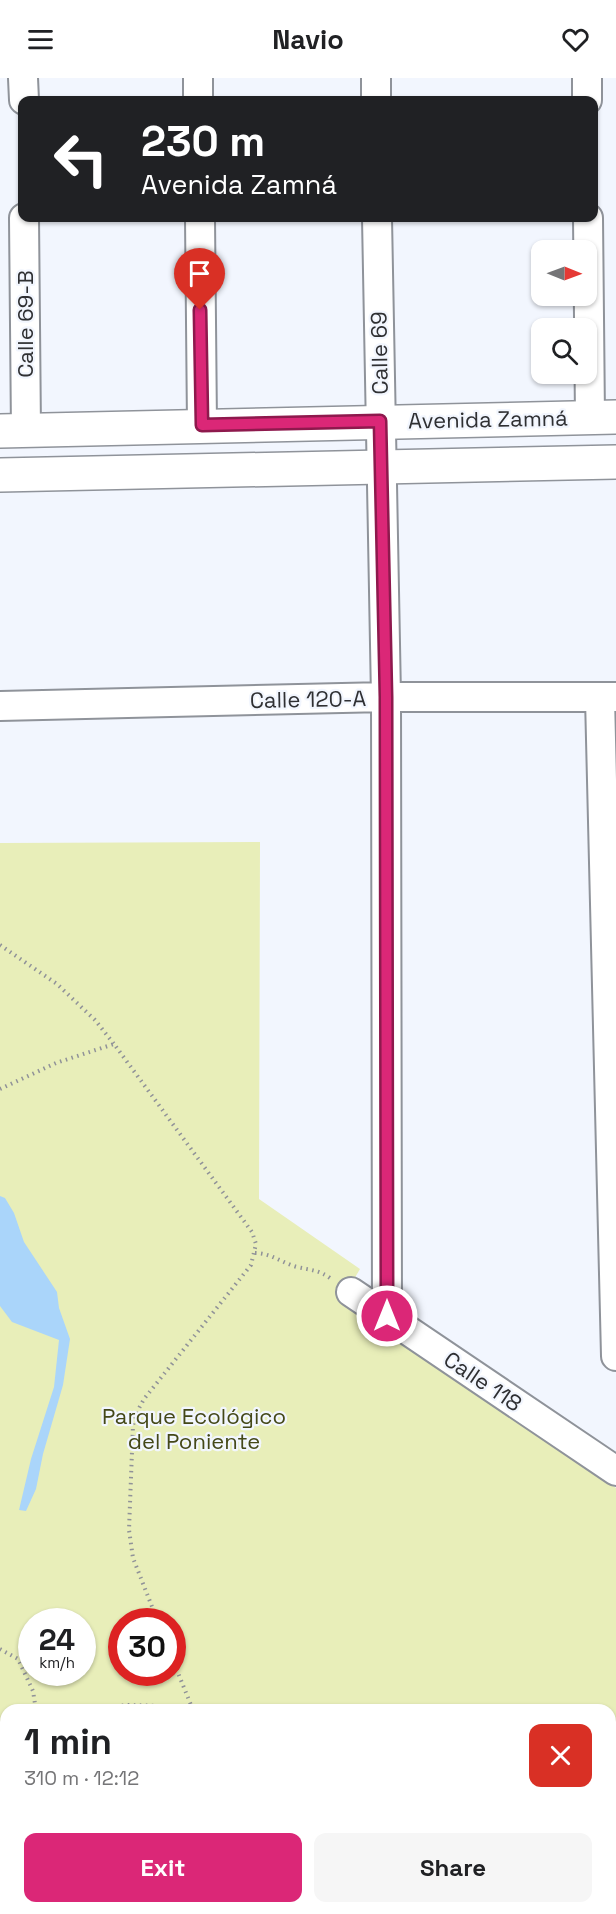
<!DOCTYPE html>
<meta charset="utf-8">
<style>
:root{--surface:#fff;--page:#f6f6f6;--text:#202124;--muted:#757577;--accent:#db2777}
body{margin:0;font-family:"Space Grotesk",sans-serif;background:var(--page);color:var(--text);height:100vh;display:flex;flex-direction:column;font-size:22px;white-space:nowrap}
*{box-sizing:border-box;margin:0}
p{font-size:20px;color:var(--muted)}
.icon{flex:none;width:33px;height:33px;fill:none;stroke:currentColor;stroke-width:2;stroke-linecap:round;stroke-linejoin:round}
.map{position:relative;flex:1;overflow:hidden}
.panel{position:absolute;left:0px;top:1626px;width:616px;height:210px;display:flex;flex-direction:column;background:var(--surface);border-radius:18px 18px 0 0;box-shadow:0 2px 4px #0004}
.panel>*{flex:none}
.hud{position:absolute;left:18px;top:18px;width:580px;height:126px;border-radius:12px;box-shadow:0 2px 4px #0004;background:#202124;color:#fff;overflow:hidden}
.needle{width:39px;rotate:91deg}
.fabs{position:absolute;left:531px;top:162px;display:grid;gap:12px}
.fabs a{display:grid;place-items:center;width:66px;height:66px;border-radius:12px;background:var(--surface);box-shadow:0 2px 4px #0004;font-size:30px}
.speed{position:absolute;left:18px;top:1530px;display:flex;gap:12px;font-size:30px;font-weight:700;text-align:center}
.speed>*{display:grid;place-content:center;width:78px;height:78px;border-radius:50%;background:var(--surface);box-shadow:0 2px 4px #0004;line-height:1}
.speed small{font-size:15px;font-weight:400}
.speed .limit{border:9px solid #d22;background:#fff;color:#111}
.pin{position:absolute;display:grid;place-items:center;width:51px;height:51px;color:#fff;margin:-62px -26px;border-radius:50% 50% 50% 0;rotate:-45deg;box-shadow:0 0 6px #0007}
.pin .icon{rotate:45deg}
.me{position:absolute;width:66px;margin:-33px;rotate:0deg;stroke-linejoin:round;filter:drop-shadow(0 0 4px #0008)}
.turn{display:flex;align-items:center;gap:21px;height:126px;padding:0 24px;font-size:27px}
.turn .icon{width:78px;height:78px;stroke-width:2.5}
.turn b{display:block;font-size:42px;line-height:51px}
.round{display:grid;place-items:center;flex:none;width:63px;height:63px;border-radius:12px;background:var(--page)}
.summary{display:flex;align-items:center;justify-content:space-between;height:102px;padding:0 24px}
h1{font-size:36px;font-weight:600;line-height:45px}
.primary-button{display:flex;gap:12px;margin-top:auto;padding:12px 24px}
.primary-button a{flex:1;height:69px;border-radius:12px;background:var(--accent);color:#fff;font-size:24px;font-weight:600;line-height:69px;text-align:center}
.primary-button a+a{background:var(--page);color:var(--text)}
header{display:flex;justify-content:space-between;align-items:center;height:78px;padding:0 24px;background:var(--surface);font-size:27px;font-weight:600}
.map>svg:first-child{display:block}
</style>
<header><svg class="icon" aria-label="menu" viewBox="0 0 24 24"><path d="M4 6h16M4 12h16M4 18h16"/></svg>Navio<svg class="icon" aria-label="heart" viewBox="0 0 24 24"><path d="M12 20l-8-8c-3-5 5-10 8-4 3-6 11-1 8 4z"/></svg></header>
<div class="map">
<svg width="616" height="1836" viewBox="0 0 616 1836">
<rect width="100%" height="100%" fill="#f2f6fe"/>
<path fill="#e8eeb9" fill-rule="evenodd" d="M260 764 259 1121 360 1191 340 1225 616 1410V1779L611 1788 610 1632H6V1830H582L578 1836H0V765ZM32 1544H82V1594H32ZM122 1544H172V1594H122Z"/>
<path fill="#aad5fa" d="M0 1118 5 1120 14 1135 24 1164 57 1214 59 1230 70 1261 63 1307 43 1376 36 1411 26 1433 19 1432 31 1381 54 1309 59 1262 12 1244 0 1228Z"/>
<g fill="none" stroke-linecap="round" stroke-linejoin="round">
<g stroke="#8f939a" stroke-width="16">
<path id="service" d="M401 1830 399 1832 404 1836
M466 1836 470 1830"/>
</g>
<g stroke="#8f939a" stroke-width="32">
<path id="minor" d="M23 0 24 22
M198 0V22
M376 0V22
M587 0V22
M24 140 26 353
M200 140 202 347
M377 140 386 619 387 1238
M588 140 590 339
M600 620 616 1278
M0 628 386 619H616
M351 1214 616 1393
M610 1814 616 1806
M597 1836 600 1830"/>
</g>
<g stroke="#8f939a" stroke-width="36">
<path id="tertiary" d="M0 353 616 339
M0 397 616 384"/>
</g>
<path stroke="#909298" stroke-width="4" stroke-dasharray="1.5 4.5" stroke-linecap="butt" d="M0 867 57 906 95 942 114 966
M0 1011 56 985 114 966 252 1154 256 1166 251 1187 144 1321 138 1332 133 1347 129 1452 133 1480 158 1544
M255 1175C271 1175 282 1185 297 1189 310 1192 319 1192 330 1200
M0 1571 18 1581 33 1613 36 1632
M172 1580 193 1632
M62 1632 129 1627 192 1629
M0 1646 6 1644
M100 1830V1836
M210 1830V1836
M299 1830 306 1836"/>
<use href="#service" stroke="#fff" stroke-width="14"/>
<use href="#minor" stroke="#fff" stroke-width="28"/>
<use href="#tertiary" stroke="#fff" stroke-width="33"/>
</g>
<g fill="none" stroke-linecap="round" stroke-linejoin="round">
<g stroke="#8e194d" stroke-width="15">
<path id="route" d="M200 232 202 347 380 343 386 619 387 1238"/>
</g>
<use href="#route" stroke="#db2777" stroke-width="10"/>
</g>
<g text-anchor="middle" dominant-baseline="central" stroke-width="4.5" stroke-linejoin="round" paint-order="stroke">
<g font-size="22" fill="#2f3033" stroke="#f2f6fe">
<text transform="translate(25 246) rotate(-90)">Calle 69-B</text>
<text transform="translate(379 275) rotate(-91)">Calle 69</text>
<text transform="translate(488 341) rotate(-1)">Avenida Zamná</text>
<text transform="translate(308 621) rotate(-1)">Calle 120-A</text>
<text transform="translate(483 1303) rotate(34)">Calle 118</text>
</g>
<g font-size="22" fill="#444818" stroke="#f2f6fe">
<text x="194" y="1338">Parque Ecológico<tspan x="194" dy="25">del Poniente</tspan></text>
</g>
</g>
</svg>
<div class="fabs">
<a><svg class="needle" viewBox="-14 -14 28 28"><path d="M0-13l5 13h-10z" fill="#e53935"/><path d="M0 13l5-13h-10z" fill="#757577"/></svg></a>
<a><svg class="icon" aria-label="search" viewBox="0 0 24 24"><circle cx="10" cy="10" r="6"/><path d="M15 15l6 6"/></svg></a>
</div>
<div class="speed"><div>24<small>km/h</small></div><div class="limit">30</div></div>
<div class="pin" style="left:200px;top:232px;background:#d93025"><svg class="icon" aria-label="arrive" viewBox="0 0 24 24"><path d="M6 21V4h12l-3 4 3 4H6"/></svg></div>
<svg class="me" style="left:387px;top:1238px" viewBox="-20 -20 40 40"><circle r="17" fill="#db2777" stroke="#fff" stroke-width="3"/><path d="M0-11L8 9 0 5-8 9z" fill="#fff"/></svg>
<div class="hud">
<div class="turn"><svg class="icon" aria-label="left" viewBox="0 0 24 24"><path d="M17 20v-9H6M10 6l-5 5 5 5"/></svg><div><b>230 m</b>Avenida Zamná</div></div>
</div>
<section class="panel">
<div class="summary"><div><h1>1 min</h1><p>310 m · 12:12</p></div><a class="round" style="background:#d93025;color:#fff"><svg class="icon" aria-label="close" viewBox="0 0 24 24"><path d="M6 6l12 12M18 6L6 18"/></svg></a></div>
<div class="primary-button"><a>Exit</a><a>Share</a></div>
</section>
</div>
